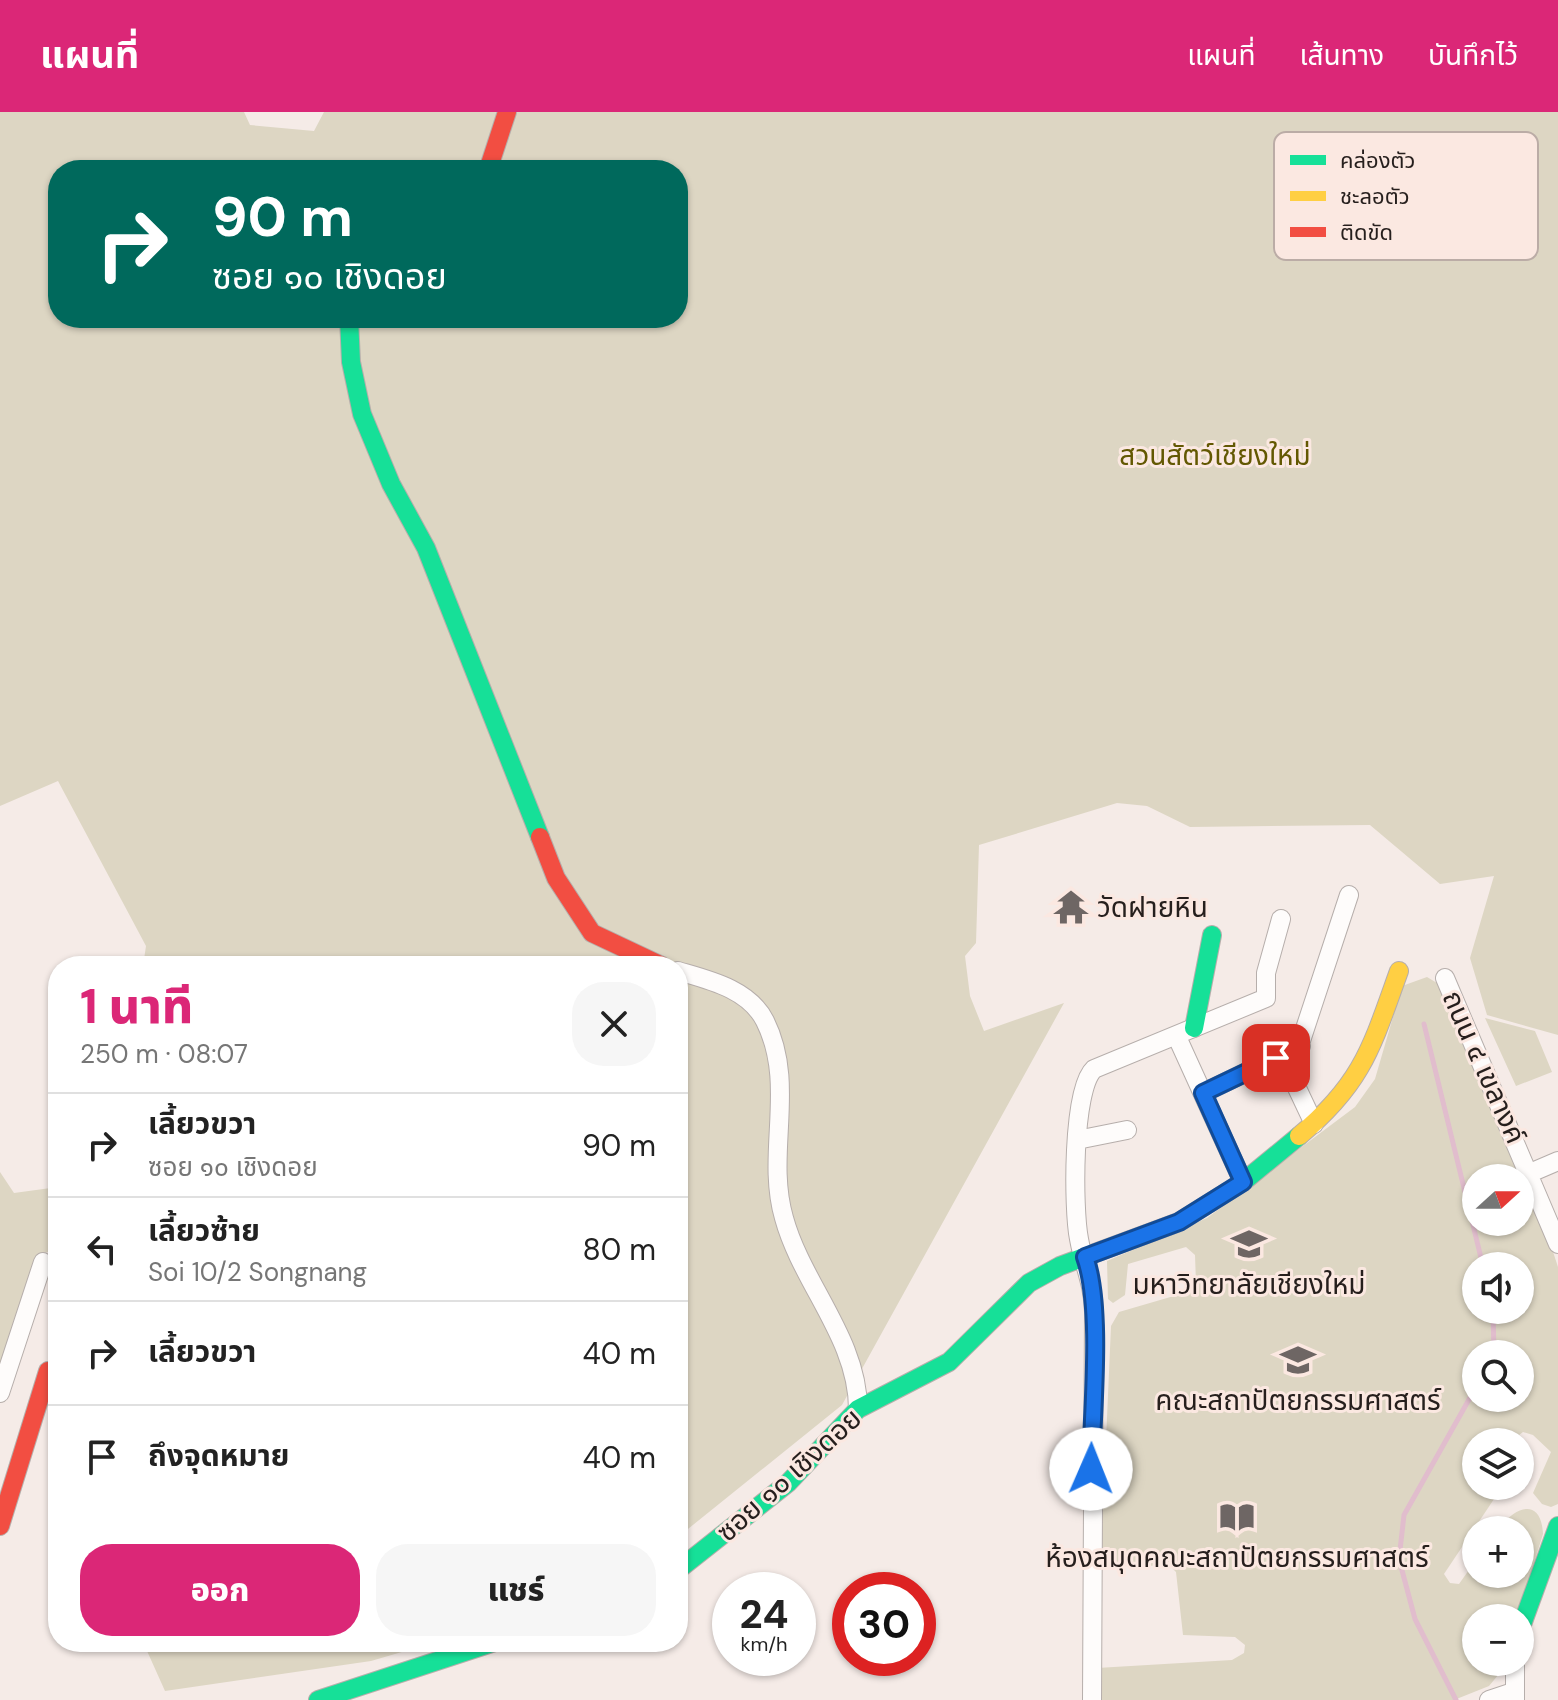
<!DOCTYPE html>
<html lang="th">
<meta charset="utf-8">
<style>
:root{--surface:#fff;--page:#f6f6f6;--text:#222;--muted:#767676;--line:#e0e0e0;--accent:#db2777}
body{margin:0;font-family:"DM Sans","Noto Sans Thai",sans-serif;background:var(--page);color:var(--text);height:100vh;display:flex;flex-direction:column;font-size:30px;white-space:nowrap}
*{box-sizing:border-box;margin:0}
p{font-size:26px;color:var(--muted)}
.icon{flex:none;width:44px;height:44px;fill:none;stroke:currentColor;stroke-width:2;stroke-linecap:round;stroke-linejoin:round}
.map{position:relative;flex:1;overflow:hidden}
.sheet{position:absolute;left:48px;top:844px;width:640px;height:696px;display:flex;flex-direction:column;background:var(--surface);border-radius:32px;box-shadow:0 2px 6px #0004}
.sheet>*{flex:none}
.top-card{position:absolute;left:48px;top:48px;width:640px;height:168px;border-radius:32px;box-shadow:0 2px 6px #0004;background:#00695c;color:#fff;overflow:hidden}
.needle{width:52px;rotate:69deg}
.controls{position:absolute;left:1462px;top:1052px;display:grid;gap:16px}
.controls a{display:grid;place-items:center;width:72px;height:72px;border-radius:50%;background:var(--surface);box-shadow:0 2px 6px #0004;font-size:40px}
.speed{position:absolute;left:712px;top:1460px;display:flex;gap:16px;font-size:40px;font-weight:700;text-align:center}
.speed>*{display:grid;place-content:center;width:104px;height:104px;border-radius:50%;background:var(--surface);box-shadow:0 2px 6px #0004;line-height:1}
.speed small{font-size:20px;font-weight:400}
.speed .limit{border:12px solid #d22;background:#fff;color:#111}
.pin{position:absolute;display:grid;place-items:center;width:68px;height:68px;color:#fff;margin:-34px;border-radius:16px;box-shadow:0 4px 12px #0006}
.me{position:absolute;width:88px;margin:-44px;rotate:1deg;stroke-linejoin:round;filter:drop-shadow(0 0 6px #0008)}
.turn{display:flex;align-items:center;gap:28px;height:168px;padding:0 32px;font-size:36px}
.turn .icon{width:104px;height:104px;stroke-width:2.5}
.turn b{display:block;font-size:56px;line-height:68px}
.round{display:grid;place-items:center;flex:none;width:84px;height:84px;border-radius:32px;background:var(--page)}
.summary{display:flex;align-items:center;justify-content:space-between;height:136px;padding:0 32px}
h1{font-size:48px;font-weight:800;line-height:60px;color:var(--accent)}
.primary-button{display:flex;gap:16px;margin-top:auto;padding:16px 32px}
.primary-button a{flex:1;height:92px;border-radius:32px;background:var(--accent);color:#fff;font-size:32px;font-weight:800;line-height:92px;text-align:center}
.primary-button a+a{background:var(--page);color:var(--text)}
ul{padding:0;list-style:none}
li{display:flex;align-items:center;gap:24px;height:104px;padding:0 32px;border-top:2px solid var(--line)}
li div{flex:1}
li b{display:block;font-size:30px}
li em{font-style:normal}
header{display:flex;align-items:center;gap:48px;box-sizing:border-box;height:112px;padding:0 40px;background:var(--accent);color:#fff}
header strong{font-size:38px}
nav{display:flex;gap:44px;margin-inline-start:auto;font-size:28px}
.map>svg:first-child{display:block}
</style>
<header>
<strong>แผนที่</strong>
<nav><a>แผนที่</a><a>เส้นทาง</a><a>บันทึกไว้</a></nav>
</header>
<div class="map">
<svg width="1558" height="1588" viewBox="0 0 1558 1588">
<rect width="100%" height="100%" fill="#f5ebe7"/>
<path fill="#ddd6c3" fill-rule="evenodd" d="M0 0H244L250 13 314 19 324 0H1558V923L1487 903 1470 846 1494 764 1440 772 1370 713 1190 715 1147 694 1117 691 979 733 976 831 965 844 970 884 984 919 1064 891 842 1293 678 1425V854H143L146 834 58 669 0 694ZM58 58H678V206H58Z
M1427 865 1437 871 1446 886 1534 1082 1558 1155V1392L1551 1395 1542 1392 1533 1381 1551 1340 1533 1323 1523 1320 1510 1330H1476V1374H1500V1378L1444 1462 1450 1471 1459 1472 1476 1448V1462H1520V1418H1498C1514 1395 1541 1384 1543 1422L1517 1506H1476V1550H1509L1489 1574 1454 1588H1097V1556L1232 1548 1244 1541 1245 1533 1235 1525 1183 1523 1176 1460 1170 1454 1106 1453 1101 1444 1111 1214 1119 1200 1191 1179 1196 1171 1195 1143 1186 1135 1128 1152 1125 1183 1113 1191 1108 1187 1107 1149 1207 1106 1355 995 1375 967 1402 874ZM1476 1066H1520V1110H1476ZM1476 1154H1520V1198H1476ZM1476 1242H1520V1286H1476Z
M1485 906 1535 919 1552 960 1516 974Z
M0 1060 14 1081 58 1075V1138L38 1142 0 1272Z
M143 1530H436L371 1549 165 1579Z"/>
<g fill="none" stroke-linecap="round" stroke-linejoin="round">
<path stroke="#e1bdcd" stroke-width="5" d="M1424 912 1483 1154
M1493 1198 1494 1242
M1456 1588 1415 1507 1399 1447 1404 1403 1476 1275"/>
<g stroke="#b6aeab" stroke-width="20">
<path id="street" d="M678 859C709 868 749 877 765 909 797 973 765 1041 784 1106 802 1172 858 1227 858 1297
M1445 866 1558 1132
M1177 925 1243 1070
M1203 981 1301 934
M1314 1012 1297 976 1294 950 1349 783
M1077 1028 1127 1018
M1530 1061 1558 1049
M0 1281 43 1150
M1092 1588 1094 1200C1093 1170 1084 1155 1079 1127 1073 1097 1072 977 1094 957L1266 886V861L1281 807
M1489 1588 1513 1580
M1515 1588V1550"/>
</g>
<g stroke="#b6aeab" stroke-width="20">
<path id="fast" d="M349 206 351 250 362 302 391 372 426 436 540 725
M1194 916 1212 823
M678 1458 788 1371 858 1297 949 1250 1029 1171 1060 1154 1179 1110 1243 1070 1299 1024
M1520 1518 1558 1414
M318 1588 495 1530"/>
</g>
<g stroke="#b6aeab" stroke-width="20">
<path id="slow" d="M1299 1024C1363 971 1372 934 1399 859"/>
</g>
<g stroke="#b6aeab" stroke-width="20">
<path id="jam" d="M488 58 507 0
M540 725 556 766 592 821 662 854
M0 1414 48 1259"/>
</g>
<use href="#street" stroke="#fefcfb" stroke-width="18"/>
<use href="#fast" stroke="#16e098" stroke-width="18"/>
<use href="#slow" stroke="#ffcf43" stroke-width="18"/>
<use href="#jam" stroke="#f24e42" stroke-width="18"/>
</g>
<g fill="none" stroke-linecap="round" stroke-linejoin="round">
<g stroke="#114b97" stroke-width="20">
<path id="route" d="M1091 1357C1092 1301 1103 1195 1085 1145L1179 1110 1243 1070 1203 981 1276 946"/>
</g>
<use href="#route" stroke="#1a73e8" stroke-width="14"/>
</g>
<defs>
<g id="temple-bare" transform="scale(2.76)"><path d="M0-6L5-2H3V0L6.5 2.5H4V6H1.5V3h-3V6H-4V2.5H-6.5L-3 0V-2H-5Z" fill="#6e6664" stroke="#fbe8e1" stroke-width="2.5" paint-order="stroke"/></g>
<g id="university-bare" transform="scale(2.76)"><path d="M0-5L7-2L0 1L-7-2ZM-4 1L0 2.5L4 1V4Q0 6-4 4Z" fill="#6e6664" stroke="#fbe8e1" stroke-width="2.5" paint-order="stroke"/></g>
<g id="library-bare" transform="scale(2.76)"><path d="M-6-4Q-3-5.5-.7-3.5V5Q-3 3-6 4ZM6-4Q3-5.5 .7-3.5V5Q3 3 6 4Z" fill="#6e6664" stroke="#fbe8e1" stroke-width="2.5" paint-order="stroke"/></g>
</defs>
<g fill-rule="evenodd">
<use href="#temple-bare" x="1071" y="795"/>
<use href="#university-bare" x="1249" y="1132"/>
<use href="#university-bare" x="1298" y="1248"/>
<use href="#library-bare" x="1237" y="1405"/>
</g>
<g text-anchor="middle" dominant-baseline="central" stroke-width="6" stroke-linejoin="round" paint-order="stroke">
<g font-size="28" fill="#635802" stroke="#fbe8e1">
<text x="1215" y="343">สวนสัตว์เชียงใหม่</text>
</g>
<g font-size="28" fill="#261f1d" stroke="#fbe8e1">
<text x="1097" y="795" text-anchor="start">วัดฝายหิน</text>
<text x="1249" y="1172">มหาวิทยาลัยเชียงใหม่</text>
<text x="1298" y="1288">คณะสถาปัตยกรรมศาสตร์</text>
<text x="1237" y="1445">ห้องสมุดคณะสถาปัตยกรรมศาสตร์</text>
</g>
<g font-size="28" fill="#261f1d" stroke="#fbe8e1">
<text transform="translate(1484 955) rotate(66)">ถนน ๔ เขลางค์</text>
<text transform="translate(789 1363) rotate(-42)">ซอย ๑๐ เชิงดอย</text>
</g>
</g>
<rect x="1274" y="20" width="264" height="128" rx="12" fill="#fbe8e1" stroke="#bbaca6" stroke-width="2"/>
<rect x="1290" y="43" width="36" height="10" fill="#16e098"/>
<rect x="1290" y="79" width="36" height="10" fill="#ffcf43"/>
<rect x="1290" y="115" width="36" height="10" fill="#f24e42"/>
<g font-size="22" fill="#261f1d">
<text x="1340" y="56">คล่องตัว</text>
<text x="1340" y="92">ชะลอตัว</text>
<text x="1340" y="128">ติดขัด</text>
</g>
</svg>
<div class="controls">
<a><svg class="needle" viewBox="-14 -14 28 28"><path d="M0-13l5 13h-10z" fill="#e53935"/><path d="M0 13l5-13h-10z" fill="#767676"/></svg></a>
<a><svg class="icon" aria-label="sound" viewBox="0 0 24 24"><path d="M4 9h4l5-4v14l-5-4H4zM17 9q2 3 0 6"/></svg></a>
<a><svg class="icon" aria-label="search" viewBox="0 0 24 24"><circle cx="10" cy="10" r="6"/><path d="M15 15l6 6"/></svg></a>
<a><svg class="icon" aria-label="layers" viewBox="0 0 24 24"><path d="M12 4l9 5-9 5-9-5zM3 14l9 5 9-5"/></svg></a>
<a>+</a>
<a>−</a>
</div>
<div class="speed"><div>24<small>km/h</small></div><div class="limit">30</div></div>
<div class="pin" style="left:1276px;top:946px;background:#d93025"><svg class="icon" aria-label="arrive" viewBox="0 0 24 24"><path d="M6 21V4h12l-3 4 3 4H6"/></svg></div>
<svg class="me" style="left:1091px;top:1357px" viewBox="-20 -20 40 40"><circle r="19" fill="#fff"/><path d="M0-13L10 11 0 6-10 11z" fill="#1a73e8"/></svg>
<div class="top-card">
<div class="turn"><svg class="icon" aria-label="right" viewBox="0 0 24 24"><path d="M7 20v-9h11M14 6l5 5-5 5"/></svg><div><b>90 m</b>ซอย ๑๐ เชิงดอย</div></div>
</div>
<section class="sheet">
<div class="summary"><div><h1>1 นาที</h1><p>250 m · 08:07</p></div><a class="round"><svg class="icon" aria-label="close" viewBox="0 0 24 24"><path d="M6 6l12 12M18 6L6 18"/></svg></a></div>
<ul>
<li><svg class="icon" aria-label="right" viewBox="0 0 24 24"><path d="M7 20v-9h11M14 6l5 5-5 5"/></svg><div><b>เลี้ยวขวา</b><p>ซอย ๑๐ เชิงดอย</p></div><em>90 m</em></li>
<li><svg class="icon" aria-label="left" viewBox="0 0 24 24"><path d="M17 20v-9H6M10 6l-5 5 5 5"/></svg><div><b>เลี้ยวซ้าย</b><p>Soi 10/2 Songnang</p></div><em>80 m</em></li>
<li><svg class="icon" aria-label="right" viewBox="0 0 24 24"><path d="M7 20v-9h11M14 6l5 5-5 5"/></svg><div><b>เลี้ยวขวา</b></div><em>40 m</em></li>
<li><svg class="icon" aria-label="arrive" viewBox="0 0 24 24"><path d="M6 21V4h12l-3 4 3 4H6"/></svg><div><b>ถึงจุดหมาย</b></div><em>40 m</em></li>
</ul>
<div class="primary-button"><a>ออก</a><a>แชร์</a></div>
</section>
</div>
